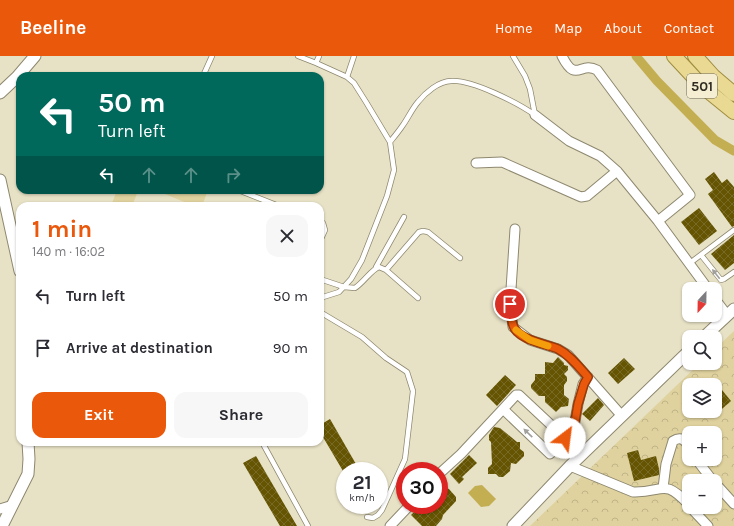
<!DOCTYPE html>
<meta charset="utf-8">
<style>
:root{--surface:#fff;--page:#f7f7f7;--text:#2b2b33;--muted:#7c7c81;--accent:#ea580c}
body{margin:0;font-family:Karla,sans-serif;background:var(--page);color:var(--text);height:100vh;display:flex;flex-direction:column;font-size:15px;white-space:nowrap}
*{box-sizing:border-box;margin:0}
p{font-size:13px;color:var(--muted)}
.icon{flex:none;width:22px;height:22px;fill:none;stroke:currentColor;stroke-width:2;stroke-linecap:round;stroke-linejoin:round}
.map{position:relative;flex:1;overflow:hidden}
.details{position:absolute;left:16px;top:146px;width:308px;height:244px;display:flex;flex-direction:column;background:var(--surface);border-radius:12px;box-shadow:0 1px 3px #0004}
.details>*{flex:none}
.top-card{position:absolute;left:16px;top:16px;width:308px;height:122px;border-radius:12px;box-shadow:0 1px 3px #0004;background:#00695c;color:#fff;overflow:hidden}
.needle{width:26px;rotate:202deg}
.fabs{position:absolute;left:682px;top:226px;display:grid;gap:8px}
.fabs a{display:grid;place-items:center;width:40px;height:40px;border-radius:8px;background:var(--surface);box-shadow:0 1px 3px #0004;font-size:20px}
.speed{position:absolute;left:336px;top:406px;display:flex;gap:8px;font-size:20px;font-weight:700;text-align:center}
.speed>*{display:grid;place-content:center;width:52px;height:52px;border-radius:50%;background:var(--surface);box-shadow:0 1px 3px #0004;line-height:1}
.speed small{font-size:10px;font-weight:400}
.speed .limit{border:6px solid #d22;background:#fff;color:#111}
.pin{position:absolute;display:grid;place-items:center;width:34px;height:34px;color:#fff;margin:-17px;border:2px solid #fff;border-radius:50%;box-shadow:0 1px 4px #0007}
.me{position:absolute;width:44px;margin:-22px;rotate:30deg;stroke-linejoin:round;filter:drop-shadow(0 0 3px #0008)}
.turn{display:flex;align-items:center;gap:14px;height:84px;padding:0 16px;font-size:18px}
.turn .icon{width:52px;height:52px;stroke-width:2.5}
.turn b{display:block;font-size:28px;line-height:34px}
.lanes{display:flex;align-items:center;height:38px;padding:0 16px;background:#0003;justify-content:center;gap:20px;direction:ltr}
.lanes .off{opacity:.35}
.round{display:grid;place-items:center;flex:none;width:42px;height:42px;border-radius:12px;background:var(--page)}
.overview{display:flex;align-items:center;justify-content:space-between;height:68px;padding:0 16px}
h1{font-size:24px;font-weight:700;line-height:30px;color:var(--accent)}
.action{display:flex;gap:8px;margin-top:auto;padding:8px 16px}
.action a{flex:1;height:46px;border-radius:12px;background:var(--accent);color:#fff;font-size:16px;font-weight:700;line-height:46px;text-align:center}
.action a+a{background:var(--page);color:var(--text)}
ul{padding:0;list-style:none}
li{display:flex;align-items:center;gap:12px;height:52px;padding:0 16px}
li div{flex:1}
li b{display:block;font-size:15px}
li em{font-style:normal}
header{display:flex;align-items:center;gap:24px;box-sizing:border-box;height:56px;padding:0 20px;background:var(--accent);color:#fff}
header strong{font-size:19px}
nav{display:flex;gap:22px;margin-inline-start:auto;font-size:14px}
.map>svg:first-child{display:block}
</style>
<header>
<strong>Beeline</strong>
<nav><a>Home</a><a>Map</a><a>About</a><a>Contact</a></nav>
</header>
<div class="map">
<svg width="734" height="470" viewBox="0 0 734 470">
<defs>
<pattern id="park-crowns" width="20" height="18" patternUnits="userSpaceOnUse"><rect width="20" height="18" fill="#dfd29e"/><path d="M2 6a3 3 0 1 1 6 0M12 15a3 3 0 1 1 6 0" fill="none" stroke="#c0b488"/></pattern>
<pattern id="building-cross-hatch" width="8" height="8" patternUnits="userSpaceOnUse"><rect width="8" height="8" fill="#655401"/><path d="M0 0l8 8M0 8l8-8" fill="none" stroke="#776a27"/></pattern>
</defs>
<rect width="100%" height="100%" fill="#e7e1c5"/>
<path fill="#dfd29e" d="M117 134H135L138 135 132 150H111Z
M167 134H208L202 150H194L165 138Z"/>
<path fill="url(#park-crowns)" fill-rule="evenodd" d="M734 275V470H530L700 307H715V293ZM689 329H715V355H689ZM689 377H715V403H689ZM689 425H715V451H689Z"/>
<path fill="#c4ae52" d="M482 429 496 443 489 450 481 451 468 437 475 430Z"/>
<g fill="none" stroke-linecap="round" stroke-linejoin="round">
<path stroke="#c4ae52" stroke-width="9" d="M636 0 657 25 715 84 734 95"/>
</g>
<path fill="url(#building-cross-hatch)" d="M714 116 722 127 727 123 734 131V170L732 171 708 138 713 134 705 123Z
M699 152 717 175 699 189 681 166Z
M734 179V207L725 214 711 198Z
M558 301 564 307V309L568 310V314L564 318 567 321V325L564 329V339L569 343 568 350 561 351 556 356 545 346V340H539L531 332V329L535 324V318H545V306L553 307Z
M624 302 635 313 618 328 608 317Z
M505 319 516 329 497 350 486 339Z
M722 334 731 345 715 359V340Z
M598 342 604 349 590 365 582 358Z
M330 363 360 415H343L320 376V369Z
M494 371 500 372 517 386H520V393L524 396V400L516 408 511 407 510 415 503 421H499L496 418H488V412L492 408 491 386 489 384V379Z
M638 394 641 404 656 400 659 413V419L634 425 627 397Z
M469 399 477 407 462 421 464 423 459 428 450 418Z
M256 400 297 470H280L243 407Z
M439 429 449 433 456 441V445L443 459 442 463 436 470H422L411 459 422 449H439Z"/>
<g fill="none" stroke-linecap="round" stroke-linejoin="round">
<g stroke="#8e886f" stroke-width="6">
<path id="service" d="M298 0 316 7 347 21 354 27 366 46 390 86 394 114 387 140 362 204 351 223 339 236 320 242
M513 0 525 20 530 33 535 59
M316 7 319 0
M203 20 212 0
M347 21 354 0
M390 86C394 81 399 75 403 69 408 62 412 53 418 46 425 37 439 25 451 25 471 23 518 47 535 59
M238 134 279 150
M320 166 323 167 325 174 320 185
M701 199 721 224 724 223 734 216
M690 207 734 174
M376 211 404 161
M386 214 419 176 423 175 428 176 460 202
M320 223 344 231 355 232C364 226 372 213 379 211L386 214 418 242
M320 256 362 281 386 302 407 316 413 335 405 403 382 454 378 459 373 462 367 461
M262 386 308 470"/>
</g>
<g stroke="#8e886f" stroke-width="11">
<path id="minor" d="M562 0C576 28 580 5 597 14L690 139 658 165
M535 59 569 85 600 100 617 115 658 165 708 233
M476 107 502 106 581 141 587 140 617 115
M515 173 510 248 513 271 530 284 558 293 568 299 622 360
M715 243 727 259
M565 382 519 339H516L503 353 550 398 565 382 574 371 578 348 583 328 588 321
M696 403 713 425
M570 410 633 436C664 437 663 421 689 449
M439 418 461 398 503 353
M715 427 734 448
M663 432 666 408 673 385C681 380 685 384 689 391
M690 451 708 470
M0 453 13 449
M390 470 410 449"/>
</g>
<g stroke="#8e886f" stroke-width="13">
<path id="tertiary" d="M0 37 17 21 35 0
M0 124 20 215
M704 281 734 253
M2 470 28 418 29 403 28 386
M513 470 570 410 689 295"/>
</g>
<g stroke="#9f8c3d" stroke-width="16">
<path id="primary" d="M674 0 702 30 734 56
M695 0 713 20 734 38"/>
</g>
<use href="#service" stroke="#fff" stroke-width="4.5"/>
<use href="#minor" stroke="#fff" stroke-width="9"/>
<use href="#tertiary" stroke="#fff" stroke-width="11"/>
<use href="#primary" stroke="#e9d993" stroke-width="14"/>
</g>
<defs><path id="oneway-solid" d="M-6-.8H1V-3.2L6.5 0L1 3.2V.8H-6Z"/></defs>
<g fill="#a1a09c">
<use href="#oneway-solid" transform="translate(716 218) rotate(-128)"/>
<use href="#oneway-solid" transform="translate(528 377) rotate(-136)"/>
</g>
<g fill="none" stroke-linecap="round" stroke-linejoin="round">
<g stroke="#983908" stroke-width="10">
<path id="route" d="M510 248C511 255 511 263 513 269 517 284 547 288 558 293 570 299 579 311 588 321L584 328 578 348 574 371 565 382"/>
</g>
<use href="#route" stroke="#ea580c" stroke-width="7"/>
<path stroke="#f59e0b" stroke-width="7" d="M516 274 530 284 548 290"/>
</g>
<g text-anchor="middle" dominant-baseline="central" stroke-width="4" stroke-linejoin="round" paint-order="stroke">
<rect fill="#f5eed2" stroke="#6a6657" stroke-width="1" x="687" y="18" width="30" height="24" rx="3"/>
<g font-size="14" font-weight="bold" fill="#2f2c22">
<text x="702" y="30">501</text>
</g>
</g>
</svg>
<div class="fabs">
<a><svg class="needle" viewBox="-14 -14 28 28"><path d="M0-13l5 13h-10z" fill="#e53935"/><path d="M0 13l5-13h-10z" fill="#7c7c81"/></svg></a>
<a><svg class="icon" aria-label="search" viewBox="0 0 24 24"><circle cx="10" cy="10" r="6"/><path d="M15 15l6 6"/></svg></a>
<a><svg class="icon" aria-label="layers" viewBox="0 0 24 24"><path d="M12 4l9 5-9 5-9-5zM3 14l9 5 9-5"/></svg></a>
<a>+</a>
<a>−</a>
</div>
<div class="speed"><div>21<small>km/h</small></div><div class="limit">30</div></div>
<div class="pin" style="left:510px;top:248px;background:#d93025"><svg class="icon" aria-label="arrive" viewBox="0 0 24 24"><path d="M6 21V4h12l-3 4 3 4H6"/></svg></div>
<svg class="me" style="left:565px;top:382px" viewBox="-20 -20 40 40"><circle r="19" fill="#fff"/><path d="M0-13L10 11 0 6-10 11z" fill="#ea580c"/></svg>
<div class="top-card">
<div class="turn"><svg class="icon" aria-label="left" viewBox="0 0 24 24"><path d="M17 20v-9H6M10 6l-5 5 5 5"/></svg><div><b>50 m</b>Turn left</div></div>
<div class="lanes"><svg class="icon" aria-label="left" viewBox="0 0 24 24"><path d="M17 20v-9H6M10 6l-5 5 5 5"/></svg><svg class="icon off" aria-label="ahead" viewBox="0 0 24 24"><path d="M12 20V5M6 11l6-6 6 6"/></svg><svg class="icon off" aria-label="ahead" viewBox="0 0 24 24"><path d="M12 20V5M6 11l6-6 6 6"/></svg><svg class="icon off" aria-label="right" viewBox="0 0 24 24"><path d="M7 20v-9h11M14 6l5 5-5 5"/></svg></div>
</div>
<section class="details">
<div class="overview"><div><h1>1 min</h1><p>140 m · 16:02</p></div><a class="round"><svg class="icon" aria-label="close" viewBox="0 0 24 24"><path d="M6 6l12 12M18 6L6 18"/></svg></a></div>
<ul>
<li><svg class="icon" aria-label="left" viewBox="0 0 24 24"><path d="M17 20v-9H6M10 6l-5 5 5 5"/></svg><div><b>Turn left</b></div><em>50 m</em></li>
<li><svg class="icon" aria-label="arrive" viewBox="0 0 24 24"><path d="M6 21V4h12l-3 4 3 4H6"/></svg><div><b>Arrive at destination</b></div><em>90 m</em></li>
</ul>
<div class="action"><a>Exit</a><a>Share</a></div>
</section>
</div>
